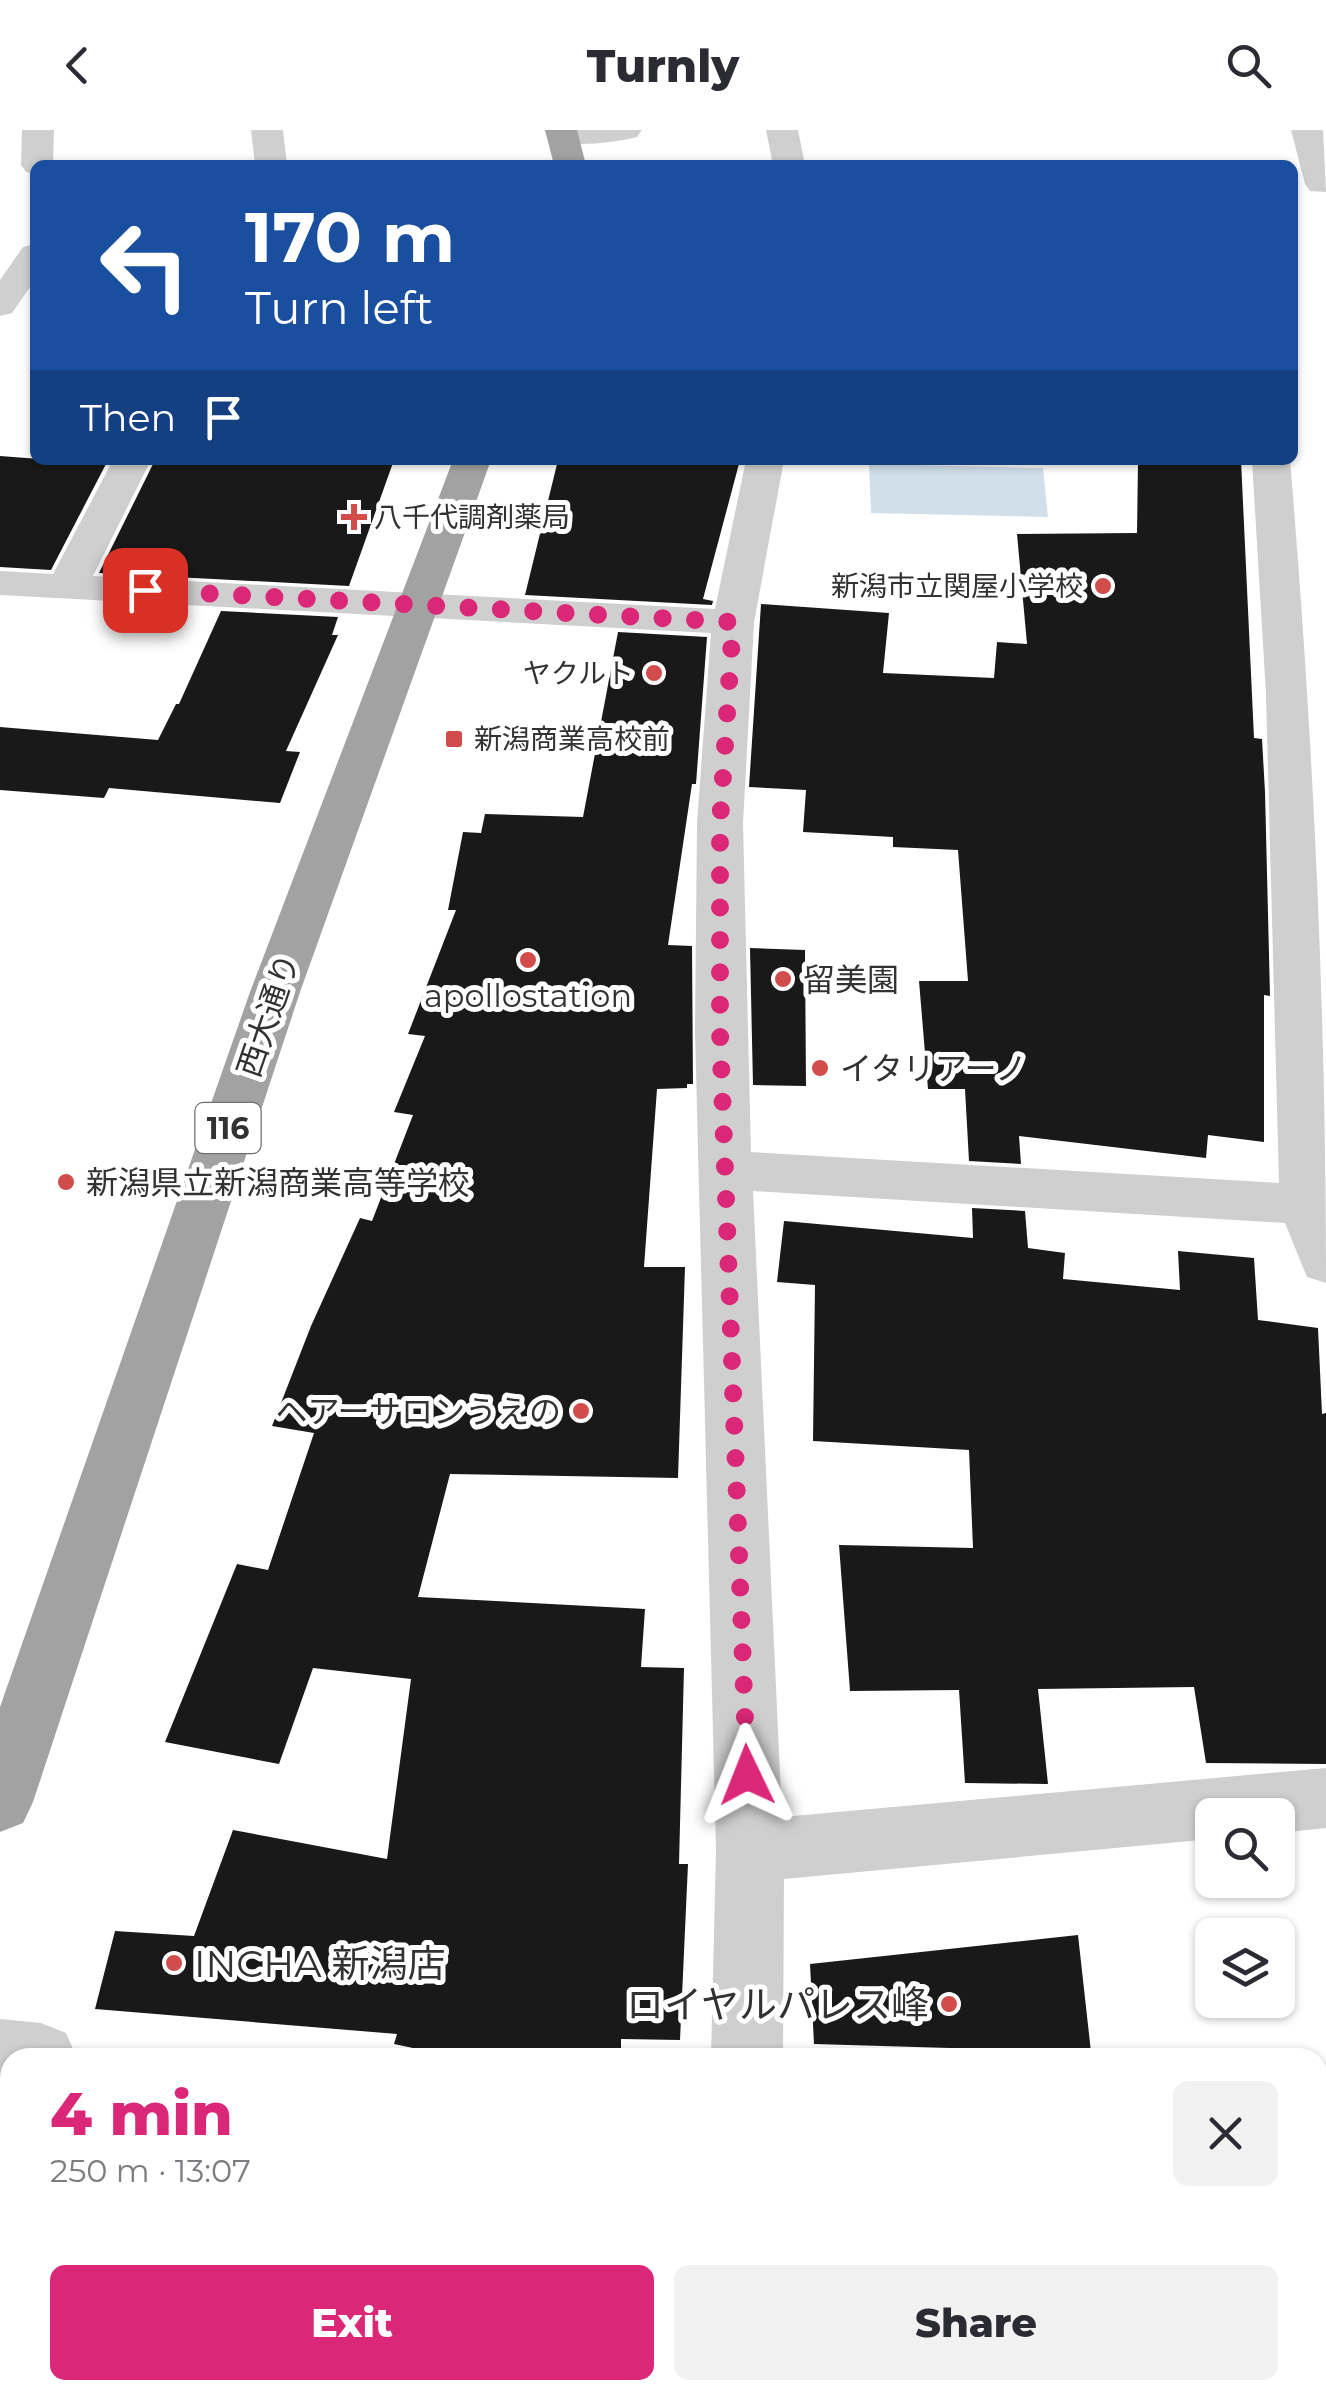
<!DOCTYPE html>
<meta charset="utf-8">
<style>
:root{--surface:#fff;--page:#f2f2f3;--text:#2b2b33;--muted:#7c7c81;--accent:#db2777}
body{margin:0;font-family:Montserrat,"Noto Sans JP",sans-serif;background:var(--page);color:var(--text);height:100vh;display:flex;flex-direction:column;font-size:38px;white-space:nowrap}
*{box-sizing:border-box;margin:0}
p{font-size:32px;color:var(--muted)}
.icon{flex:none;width:55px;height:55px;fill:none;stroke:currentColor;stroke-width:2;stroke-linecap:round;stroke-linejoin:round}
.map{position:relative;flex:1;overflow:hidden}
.side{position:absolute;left:0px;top:1918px;width:1328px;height:352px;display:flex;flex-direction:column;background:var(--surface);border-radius:30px 30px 0 0;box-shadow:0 2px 8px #0004}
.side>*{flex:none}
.guide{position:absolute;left:30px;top:30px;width:1268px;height:305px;border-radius:15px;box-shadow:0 2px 8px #0004;background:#1a4fa0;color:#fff;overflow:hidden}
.buttons{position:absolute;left:1195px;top:1668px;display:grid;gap:20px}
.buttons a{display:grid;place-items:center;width:100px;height:100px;border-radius:15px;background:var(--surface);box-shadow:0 2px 8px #0004;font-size:50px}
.pin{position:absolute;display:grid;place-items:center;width:85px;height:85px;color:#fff;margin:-42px;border-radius:20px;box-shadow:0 5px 15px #0006}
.me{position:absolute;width:110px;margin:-55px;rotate:358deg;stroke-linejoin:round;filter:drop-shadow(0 0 8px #0008)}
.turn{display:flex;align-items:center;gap:35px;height:210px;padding:0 50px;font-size:45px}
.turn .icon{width:130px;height:130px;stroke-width:2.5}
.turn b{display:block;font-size:70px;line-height:85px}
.then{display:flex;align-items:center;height:95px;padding:0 50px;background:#0003;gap:20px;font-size:38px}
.round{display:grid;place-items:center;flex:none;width:105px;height:105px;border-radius:15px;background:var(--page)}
.headline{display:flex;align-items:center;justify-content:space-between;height:170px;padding:0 50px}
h1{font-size:60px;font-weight:800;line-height:75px;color:var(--accent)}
.button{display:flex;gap:20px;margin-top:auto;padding:20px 50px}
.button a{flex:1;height:115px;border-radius:15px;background:var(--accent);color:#fff;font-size:40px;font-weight:800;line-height:115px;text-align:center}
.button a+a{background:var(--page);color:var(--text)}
header{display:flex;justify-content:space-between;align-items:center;height:130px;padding:0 50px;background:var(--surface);font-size:45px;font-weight:800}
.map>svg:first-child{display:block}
</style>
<header><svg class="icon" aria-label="back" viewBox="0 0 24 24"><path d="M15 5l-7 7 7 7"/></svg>Turnly<svg class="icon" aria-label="search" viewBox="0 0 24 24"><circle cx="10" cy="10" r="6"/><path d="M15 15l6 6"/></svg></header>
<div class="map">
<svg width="1326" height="2269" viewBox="0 0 1326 2269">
<rect width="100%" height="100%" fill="#fff"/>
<path fill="#d1dfea" d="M869 334 1043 338 1048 387 871 383Z"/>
<path fill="#191919" d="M0 326 106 334 51 440 0 437Z
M155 330H394L349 456 99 443Z
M558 330H740L703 469 713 471 712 475 525 465Z
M1138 330H1241L1254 608 1262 609 1265 662 1270 866 1264 865V1012L1208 1005 1206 1028 1019 1006 1021 1034 969 1031 965 959H928L919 851H968L958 720 893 717V707L803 702 806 660 749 657 761 474 889 483 883 543 994 548 997 512 1027 514 1017 404 1137 403Z
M221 481 338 487 332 505H338L286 621 300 622 280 673 109 658 104 668 0 660V597L158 610 176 574H179Z
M618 502 707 507 696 654H692L668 815 692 816 693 954H687V958L657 959 644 1137H685L678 1348 450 1344 418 1467 645 1479 641 1537 684 1538 679 1734H688L680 1910 621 1909V1922L464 1919 460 1928 394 1914 397 1904 95 1879 115 1801 194 1806 233 1700 387 1729 411 1549 313 1538 279 1634 165 1612 237 1434 268 1440 314 1303 272 1296 311 1196 360 1088 372 1091 413 985 394 982 425 906 408 904 456 780H448L463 702 481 703 485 684 583 687Z
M750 818 805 820 806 956 753 955Z
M972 1078 1025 1081 1028 1118 1065 1123 1063 1149 1180 1160 1178 1121 1254 1128 1258 1190 1318 1198 1322 1284 1326 1283V1634L1206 1633 1194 1557 1038 1559 1048 1654 965 1653 959 1560 850 1561 839 1415 973 1418 969 1320 813 1311 815 1155 777 1152 784 1091 973 1108Z
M1078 1805 1091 1922 814 1914 810 1834Z"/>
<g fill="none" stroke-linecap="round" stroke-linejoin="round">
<path fill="#cfcfcf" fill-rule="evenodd" d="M22 0H54L53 35H35V44L26 42 21 35Z
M251 0H283L287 35H255Z
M550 0H642L637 7C612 13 577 17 552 11L547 4Z
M766 0H798L805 35H773Z
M1291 0H1323L1326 62 1310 61 1305 54Z
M35 114V150L12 183 0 186V150L23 117Z
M113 330H151L93 446 715 479 746 330H784L754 492 743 693 751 1022 1279 1053 1266 564 1252 330H1290C1313 604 1326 878 1326 1153L1307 1147 1285 1093 753 1061 782 1687 1326 1638V1698L1278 1703V1685H1212V1709L784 1749 783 1928H711L716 1721 695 902 697 693 711 503 0 465V441L53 444Z
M0 1889 41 1893 66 1903 77 1928H10V1960L0 1959Z
M693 2260H771L770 2269H692Z"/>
<path fill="#a2a2a2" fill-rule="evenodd" d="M545 0H577L586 35H554Z
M453 330H491L300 862 33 1672 23 1693 0 1702V1577L250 862Z"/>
</g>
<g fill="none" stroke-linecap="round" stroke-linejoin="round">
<path stroke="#db2777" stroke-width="18" stroke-dasharray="0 32.4" d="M145 460 733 492 720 693V902L747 1645"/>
</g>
<g fill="#d24c4c" stroke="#fff" stroke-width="4">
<path d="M349 372h10v10h10v10h-10v10h-10v-10h-10v-10h10z"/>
<circle cx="1103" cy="456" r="10"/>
<circle cx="654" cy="543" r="10"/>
<rect x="444" y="599" width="20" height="20" rx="5"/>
<circle cx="528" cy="830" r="10"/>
<circle cx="783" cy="849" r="10"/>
<circle cx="820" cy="938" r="10"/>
<circle cx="66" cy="1052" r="10"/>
<circle cx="581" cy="1281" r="10"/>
<circle cx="174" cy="1833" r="10"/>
<circle cx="949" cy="1874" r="10"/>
</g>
<g text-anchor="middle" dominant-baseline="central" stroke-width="10" stroke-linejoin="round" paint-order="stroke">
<g font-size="28" fill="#323232" stroke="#fff" text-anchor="start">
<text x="374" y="387">八千代調剤薬局</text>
<text x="1083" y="456" text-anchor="end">新潟市立関屋小学校</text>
<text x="634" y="543" text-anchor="end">ヤクルト</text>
<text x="474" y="609">新潟商業高校前</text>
</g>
<rect fill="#fff" stroke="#707070" stroke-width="2.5" x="195.5" y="973" width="65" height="50" rx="8"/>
<g font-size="30" font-weight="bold" fill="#323232">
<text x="228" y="998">116</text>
</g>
<g font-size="32" fill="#323232" stroke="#fff" text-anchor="start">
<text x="803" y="849">留美園</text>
<text x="528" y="865" text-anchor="middle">apollostation</text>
<text x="840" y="938">イタリアーノ</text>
<text x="86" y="1052">新潟県立新潟商業高等学校</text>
<text x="561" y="1281" text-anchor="end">ヘアーサロンうえの</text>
</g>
<g font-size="32" fill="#323232" stroke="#fff">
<text transform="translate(268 885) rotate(-71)">西大通り</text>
</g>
<g font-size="38" fill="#323232" stroke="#fff" text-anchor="start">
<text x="194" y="1833">INCHA 新潟店</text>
<text x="929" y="1874" text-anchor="end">ロイヤルパレス峰</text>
</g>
</g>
</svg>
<div class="buttons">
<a><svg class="icon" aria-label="search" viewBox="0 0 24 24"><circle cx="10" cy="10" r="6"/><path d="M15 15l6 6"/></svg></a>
<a><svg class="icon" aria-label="layers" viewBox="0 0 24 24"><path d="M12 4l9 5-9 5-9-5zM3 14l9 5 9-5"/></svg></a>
</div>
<div class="pin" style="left:145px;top:460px;background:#d93025"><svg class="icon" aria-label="arrive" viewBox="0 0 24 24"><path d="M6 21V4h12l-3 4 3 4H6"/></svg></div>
<svg class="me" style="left:747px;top:1645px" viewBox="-20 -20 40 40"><path d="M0-17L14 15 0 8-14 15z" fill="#db2777" stroke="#fff" stroke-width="4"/></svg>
<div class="guide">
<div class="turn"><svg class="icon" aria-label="left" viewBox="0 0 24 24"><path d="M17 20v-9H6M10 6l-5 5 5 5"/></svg><div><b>170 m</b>Turn left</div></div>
<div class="then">Then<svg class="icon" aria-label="arrive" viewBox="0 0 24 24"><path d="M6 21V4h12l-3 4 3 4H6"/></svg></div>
</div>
<section class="side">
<div class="headline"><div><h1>4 min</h1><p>250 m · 13:07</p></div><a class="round"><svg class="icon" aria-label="close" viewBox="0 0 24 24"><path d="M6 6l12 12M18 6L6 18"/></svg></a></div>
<div class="button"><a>Exit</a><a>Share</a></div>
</section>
</div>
